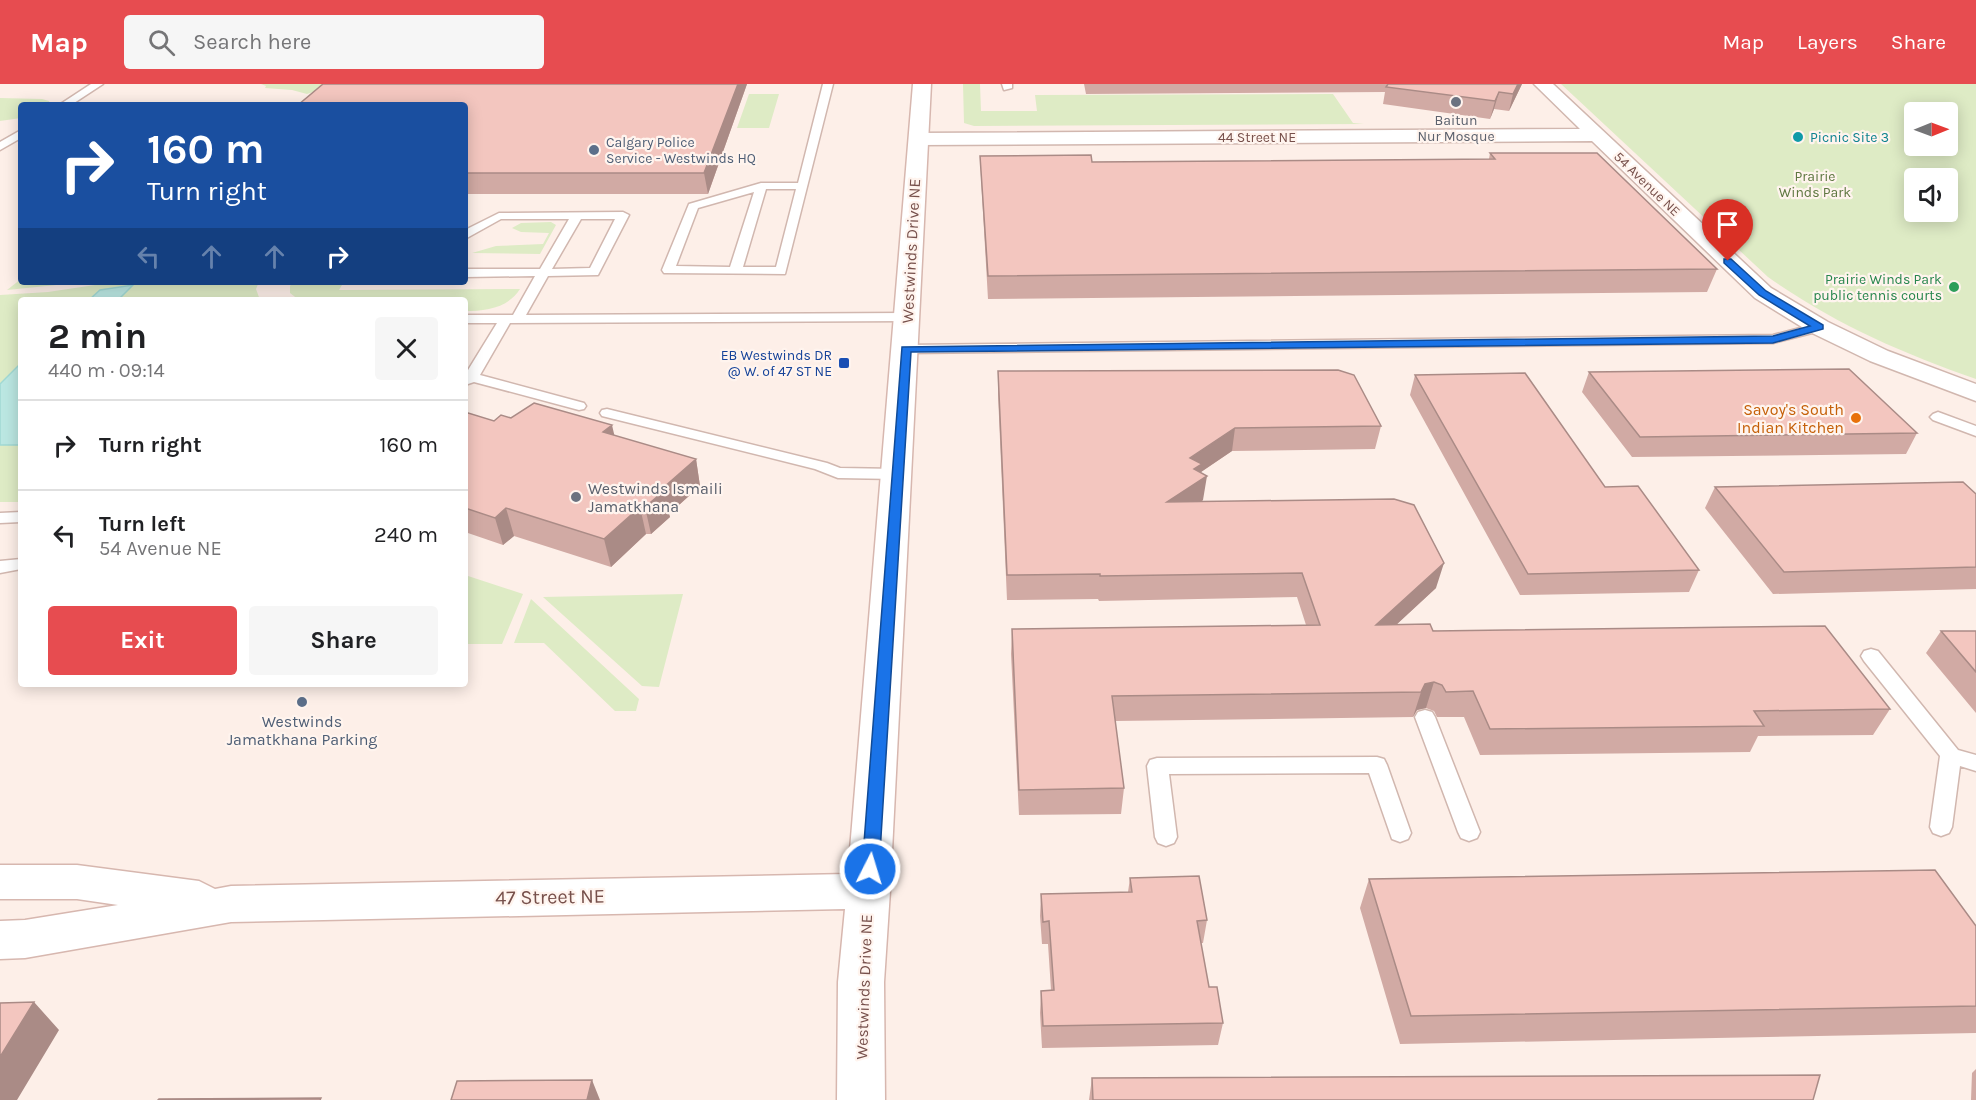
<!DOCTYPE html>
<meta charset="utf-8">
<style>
:root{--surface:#fff;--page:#f6f6f6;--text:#202124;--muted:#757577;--line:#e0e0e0;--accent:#e74c50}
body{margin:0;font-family:Karla,sans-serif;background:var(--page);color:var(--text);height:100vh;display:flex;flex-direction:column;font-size:22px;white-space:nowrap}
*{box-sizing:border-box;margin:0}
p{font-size:20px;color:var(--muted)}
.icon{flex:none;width:33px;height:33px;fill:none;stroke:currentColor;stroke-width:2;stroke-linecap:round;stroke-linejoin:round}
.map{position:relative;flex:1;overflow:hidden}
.sheet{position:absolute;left:18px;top:213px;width:450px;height:390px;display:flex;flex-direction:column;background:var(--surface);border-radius:6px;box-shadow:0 3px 15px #0003}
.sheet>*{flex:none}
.top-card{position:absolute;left:18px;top:18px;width:450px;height:183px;border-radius:6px;box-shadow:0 3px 15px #0003;background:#1a4fa0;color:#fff;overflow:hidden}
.needle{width:39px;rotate:89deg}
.buttons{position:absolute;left:1904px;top:18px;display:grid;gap:12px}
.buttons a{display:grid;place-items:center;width:54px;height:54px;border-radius:6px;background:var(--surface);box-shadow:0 3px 15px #0003;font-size:30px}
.pin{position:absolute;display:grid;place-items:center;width:51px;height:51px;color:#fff;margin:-62px -26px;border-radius:50% 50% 50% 0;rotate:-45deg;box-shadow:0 0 6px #0007}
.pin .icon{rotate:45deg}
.me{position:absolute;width:66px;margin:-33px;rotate:5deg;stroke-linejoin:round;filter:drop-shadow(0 0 4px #0008)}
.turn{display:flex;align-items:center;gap:21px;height:126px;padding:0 30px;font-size:27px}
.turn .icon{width:78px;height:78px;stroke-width:2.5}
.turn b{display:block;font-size:42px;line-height:51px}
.lanes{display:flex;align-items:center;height:57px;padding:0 30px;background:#0003;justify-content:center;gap:30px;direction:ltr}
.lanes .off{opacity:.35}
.round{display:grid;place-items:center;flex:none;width:63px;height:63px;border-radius:6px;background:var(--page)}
.overview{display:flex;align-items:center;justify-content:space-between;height:102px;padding:0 30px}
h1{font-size:36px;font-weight:700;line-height:45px}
.cta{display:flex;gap:12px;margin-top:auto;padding:12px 30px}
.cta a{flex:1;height:69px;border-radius:6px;background:var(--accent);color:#fff;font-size:24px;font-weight:700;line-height:69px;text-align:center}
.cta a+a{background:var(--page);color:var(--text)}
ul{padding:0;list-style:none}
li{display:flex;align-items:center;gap:18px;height:90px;padding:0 30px;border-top:2px solid var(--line)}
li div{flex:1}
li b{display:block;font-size:22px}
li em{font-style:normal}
header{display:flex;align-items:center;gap:36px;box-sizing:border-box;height:84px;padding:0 30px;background:var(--accent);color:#fff}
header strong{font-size:28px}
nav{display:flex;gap:33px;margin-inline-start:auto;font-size:21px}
.search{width:420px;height:54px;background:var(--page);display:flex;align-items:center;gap:15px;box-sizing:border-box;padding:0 21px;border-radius:6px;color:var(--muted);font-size:22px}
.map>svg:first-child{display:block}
</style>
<header>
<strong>Map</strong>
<div class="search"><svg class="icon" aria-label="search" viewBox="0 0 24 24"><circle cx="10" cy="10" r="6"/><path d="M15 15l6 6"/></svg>Search here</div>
<nav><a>Map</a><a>Layers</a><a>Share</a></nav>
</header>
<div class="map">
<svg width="1976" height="1016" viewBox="0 0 1976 1016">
<rect width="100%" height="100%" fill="#fdefe8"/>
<path fill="#deebc5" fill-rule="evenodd" d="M261 0H358L329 3 307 10 292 6 265 4 266 2Z
M963 0H980L981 27H1037L1035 11 1333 10 1353 39 1364 40 974 42 964 39Z
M1561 0H1976V295C1900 268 1835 240 1768 193ZM1914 28H1947V62H1914ZM1914 94H1947V128H1914Z
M749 10H779L769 44H737Z
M0 14 42 15 49 17 50 20 21 21V34L0 37Z
M551 138 556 141 540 170 472 169 496 162 543 160 549 149 521 148 512 144 521 139Z
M21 195V198H86L7 206Z
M115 198H259L256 205 260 216H21V418H0V211L48 208Z
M293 198 342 201 339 206 520 205C508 224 486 227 465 227V216H299L290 209V202Z
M465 491 523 510 502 560H465Z
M683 510 659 603 642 602 543 513Z
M531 515 639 615 636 627H615L544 559H514Z"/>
<path fill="#bbe7e2" stroke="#a1d9d4" stroke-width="1.5" d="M133 201 118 216H89L100 206Z
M21 279V361H0V300Z"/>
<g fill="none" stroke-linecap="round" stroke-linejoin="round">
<g stroke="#d1b7af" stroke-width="3">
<path id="lane" d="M91 0H103L71 21H59Z
M823 0H833L785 190 664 189 662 186 689 120 761 99H798ZM766 105H796L776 183H743ZM754 108 730 183 676 182 698 124Z
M1002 0H1012V4L1004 6Z
M21 46V54L0 66V58Z
M623 128 629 131 598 191 548 192 526 231 907 229 914 233 907 237 510 239 480 291 584 319 586 322 584 325 579 326 474 298 465 301V291L497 239H465V231H513L535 192 465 193V185H540L569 135H501L465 155V146L499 129ZM581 135H615L590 184 552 185Z
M1819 239 1824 240 1826 243 1824 246 1773 259 906 269 899 265 906 261 1773 251Z
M607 325 827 379 840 384 897 385 905 390 897 395 838 394 815 385 602 332 600 329 602 326Z
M1938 328 1976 342V352L1933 336 1930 333 1933 330Z
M21 428V438L0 439V429Z
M21 475V485L0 489V477Z
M1871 565 1878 567 1958 666 1976 671V687L1960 682 1952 743 1949 749 1941 752 1933 749 1930 743 1940 672 1864 577 1861 572 1864 567Z
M1425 626 1432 628 1435 633 1480 748 1477 754 1469 757 1461 754 1458 748 1415 633 1418 628Z
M1377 673 1384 675 1387 681 1411 749 1408 755 1400 758 1392 755 1369 689 1169 690 1177 753 1174 759 1166 762 1158 759 1155 753 1147 682 1150 676 1157 674Z"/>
</g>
<g stroke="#d1b7af" stroke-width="3">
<path id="street" d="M1534 0H1553L1771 204 1828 238 1888 267 1976 300V317L1870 277 1810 248 1755 214 1592 57 918 61 911 59 909 55 911 51 918 49 1580 45Z"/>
</g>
<g stroke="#d7b7af" stroke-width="3">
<path id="secondary" d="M913 0H931L890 807 884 898 885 1016H837L838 898 845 825 231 838 25 874 0 875V837L25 836 118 821 77 815H0V781H77L199 797 215 805 231 802 848 790Z"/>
</g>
<use href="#lane" fill="#fff" fill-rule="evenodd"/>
<use href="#street" fill="#fff" fill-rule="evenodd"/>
<use href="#secondary" fill="#fff" fill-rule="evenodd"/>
</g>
<path fill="#d1aaa4" d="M747 0 708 110H465V21Z
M1084 0H1522L1509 27 1494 25 1490 35 1383 20 1385 8 1086 10Z
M1490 69 1717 185 1707 208 988 215 981 94 980 72 1092 78 1489 75Z
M998 287 1381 342 1375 365 1232 367 1201 388 1203 416 1202 417 1436 504 1397 540 1890 625 1873 651 1758 652 1750 668 1480 671 1464 633H1437L1434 627 1426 624 1417 626 1413 633 1115 637 1124 704 1121 730 1019 731 1011 570 1012 545 1306 541 1297 513 1099 517 1098 515 1007 516 998 310Z
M1589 288 1917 349 1906 370 1632 373 1582 308Z
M1415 291 1605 403 1699 486 1689 508 1520 511 1410 311Z
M465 328 494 337 511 334 615 352 696 375 700 402 669 430 670 433 651 450H646L611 483 514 452 503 461 465 448Z
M1715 403 1976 410V505L1773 510 1705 424Z
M1941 547H1976V629L1926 569Z
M1130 794 1207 836 1203 859H1201L1209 903 1223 939 1218 961 1042 964 1040 929 1041 907 1051 906 1048 860H1042L1040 832 1041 810 1128 808Z
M1369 795 1976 842V949L1400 960 1360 824Z
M1976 985V1016H1971L1972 989Z
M1092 994 1813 1016H1089Z"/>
<path fill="#aa8b86" d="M738 0H747L708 110 704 89Z
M1518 0H1522L1509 27 1513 10Z
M1499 8 1494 25 1490 35 1495 17Z
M612 341 618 367 603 348Z
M1235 344 1232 367 1201 388 1200 396 1207 392 1203 416 1165 442 1167 418 1190 374Z
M696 375 700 402 669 430 670 433 651 450 645 423 663 404Z
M640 423 646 450 611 483 604 455Z
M506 424 514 452 503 461 495 434Z
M1444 479 1436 504 1369 566 1376 541Z
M1434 598 1426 624 1417 626 1413 633 1421 608 1425 600Z
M34 918 59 946 17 1016H0V973Z
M592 996 600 1016H587Z"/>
<path fill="#f3c6bf" stroke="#aa8b86" stroke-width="1.5" d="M323 0H738L704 89H465V21H298Z
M1388 0H1518L1513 10 1499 8 1495 17 1386 3Z
M1490 69H1597L1717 185 988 192 980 72 1091 71 1092 78 1495 75Z
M1849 285 1917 349 1640 353 1589 288Z
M1338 286 1354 291 1381 342 1235 344 1190 374 1202 380 1194 385 1207 392 1167 418 1394 415 1414 421 1444 479 1376 541 1430 540 1433 547 1825 542 1890 625 1754 627 1764 642 1490 645 1473 607 1446 608 1442 601 1434 598 1425 600 1421 608 1112 612 1124 704 1019 706 1012 545 1320 541 1302 489 1100 492V490L1007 491 998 287Z
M1525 289 1605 403 1638 402 1699 486 1528 490 1415 291Z
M534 319 612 341 603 348 696 375 663 404 665 406 645 423H640L604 455 506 424 495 434 465 424V328L494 337 501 331 511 334Z
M1963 398 1976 410V483L1784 488 1715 403Z
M1941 547H1976V588Z
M1935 786 1976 842V922L1411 932 1369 795Z
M1199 792 1207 836 1197 837 1209 903H1217L1223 939 1043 942 1041 907 1054 906 1049 837 1043 838 1041 810 1132 808 1130 794Z
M34 918 0 973V919Z
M1820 991 1813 1016H1093L1092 994Z
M592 996 587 1016H451L457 997Z
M321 1014 320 1016H158L159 1015Z"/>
<path fill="#1a73e8" stroke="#114b97" stroke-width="1.5" d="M1724 175H1731L1766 207 1823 241V245L1773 259 911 268 879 785 877 790 870 792 864 790 862 785 902 263 1773 252 1810 242 1759 211 1724 179Z"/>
<g fill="#6b7280" stroke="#fff4ee" stroke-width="2">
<circle cx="1456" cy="18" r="6"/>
<circle cx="576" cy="413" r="6"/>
</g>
<circle fill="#0f9aa8" stroke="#fff4ee" stroke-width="2" cx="1798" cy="53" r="6"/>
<g fill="#5c6f8a" stroke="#fff4ee" stroke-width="2">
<circle cx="594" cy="66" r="6"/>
<circle cx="302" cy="618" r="6"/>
</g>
<circle fill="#2e9e5b" stroke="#fff4ee" stroke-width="2" cx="1954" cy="203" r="6"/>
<rect fill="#1a4fb4" stroke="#fff4ee" stroke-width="2" x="838" y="273" width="12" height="12" rx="3"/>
<circle fill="#e8710a" stroke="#fff4ee" stroke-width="2" cx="1856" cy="334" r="6"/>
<g text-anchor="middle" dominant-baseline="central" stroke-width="4.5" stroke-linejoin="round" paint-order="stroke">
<g font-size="14" fill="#5b616d" stroke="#fff4ee">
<text x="1456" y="36">Baitun<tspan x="1456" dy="16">Nur Mosque</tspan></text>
</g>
<g font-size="14" fill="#77504b" stroke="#fff4ee">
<text x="1257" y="53">44 Street NE</text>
<text transform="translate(1647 100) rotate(44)">54 Avenue NE</text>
</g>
<g font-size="14" fill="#0d838f" stroke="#fff4ee" text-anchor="start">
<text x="1810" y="53">Picnic Site 3</text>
</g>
<g font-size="14" fill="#4e5e75" stroke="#fff4ee" text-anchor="start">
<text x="606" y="58">Calgary Police<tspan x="606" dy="16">Service - Westwinds HQ</tspan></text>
</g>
<g font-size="14" fill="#5e7740" stroke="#fff4ee">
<text x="1815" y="92">Prairie<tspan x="1815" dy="16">Winds Park</tspan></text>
</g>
<g font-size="14" fill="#27864d" stroke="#fff4ee" text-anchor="end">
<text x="1942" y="195">Prairie Winds Park<tspan x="1942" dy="16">public tennis courts</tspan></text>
</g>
<g font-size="14" fill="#164399" stroke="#fff4ee" text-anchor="end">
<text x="832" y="271">EB Westwinds DR<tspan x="832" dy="16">@ W. of 47 ST NE</tspan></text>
</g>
<g font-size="16" fill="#77504b" stroke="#fff4ee">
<text transform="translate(911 167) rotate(-87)">Westwinds Drive NE</text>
<text transform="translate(864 903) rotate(-88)">Westwinds Drive NE</text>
</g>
<g font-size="16" fill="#c56008" stroke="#fff4ee" text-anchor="end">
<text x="1844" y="325">Savoy's South<tspan x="1844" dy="18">Indian Kitchen</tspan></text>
</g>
<g font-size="16" fill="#5b616d" stroke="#fff4ee" text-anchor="start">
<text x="588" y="404">Westwinds Ismaili<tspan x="588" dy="18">Jamatkhana</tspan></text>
</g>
<g font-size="16" fill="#4e5e75" stroke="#fff4ee">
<text x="302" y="637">Westwinds<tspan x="302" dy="18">Jamatkhana Parking</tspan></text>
</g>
<g font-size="20" fill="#77504b" stroke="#fff4ee">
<text transform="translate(550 813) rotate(-1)">47 Street NE</text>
</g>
</g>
</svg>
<div class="buttons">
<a><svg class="needle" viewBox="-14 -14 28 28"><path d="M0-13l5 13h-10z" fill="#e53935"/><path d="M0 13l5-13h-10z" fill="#757577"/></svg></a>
<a><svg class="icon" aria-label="sound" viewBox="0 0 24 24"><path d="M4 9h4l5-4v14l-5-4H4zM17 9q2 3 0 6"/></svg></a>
</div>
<div class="pin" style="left:1728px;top:177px;background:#d93025"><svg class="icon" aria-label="arrive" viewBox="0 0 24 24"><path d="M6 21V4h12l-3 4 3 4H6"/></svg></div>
<svg class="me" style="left:870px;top:785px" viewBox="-20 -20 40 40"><circle r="17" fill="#1a73e8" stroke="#fff" stroke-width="3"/><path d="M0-11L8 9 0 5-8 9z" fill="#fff"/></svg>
<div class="top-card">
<div class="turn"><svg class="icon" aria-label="right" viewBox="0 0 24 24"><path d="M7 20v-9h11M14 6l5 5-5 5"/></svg><div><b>160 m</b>Turn right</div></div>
<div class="lanes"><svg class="icon off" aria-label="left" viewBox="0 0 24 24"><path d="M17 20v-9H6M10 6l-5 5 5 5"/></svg><svg class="icon off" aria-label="ahead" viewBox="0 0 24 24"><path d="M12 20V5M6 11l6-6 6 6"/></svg><svg class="icon off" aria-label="ahead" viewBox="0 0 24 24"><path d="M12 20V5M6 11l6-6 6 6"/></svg><svg class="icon" aria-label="right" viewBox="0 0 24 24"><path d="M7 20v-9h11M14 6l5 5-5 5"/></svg></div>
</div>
<section class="sheet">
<div class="overview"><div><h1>2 min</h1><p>440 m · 09:14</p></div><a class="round"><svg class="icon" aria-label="close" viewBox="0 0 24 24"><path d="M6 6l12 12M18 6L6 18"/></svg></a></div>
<ul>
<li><svg class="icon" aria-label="right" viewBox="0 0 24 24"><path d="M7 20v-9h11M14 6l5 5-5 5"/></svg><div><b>Turn right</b></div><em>160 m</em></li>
<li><svg class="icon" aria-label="left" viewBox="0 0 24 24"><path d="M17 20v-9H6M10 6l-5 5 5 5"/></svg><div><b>Turn left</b><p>54 Avenue NE</p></div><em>240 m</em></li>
</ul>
<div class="cta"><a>Exit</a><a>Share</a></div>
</section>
</div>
